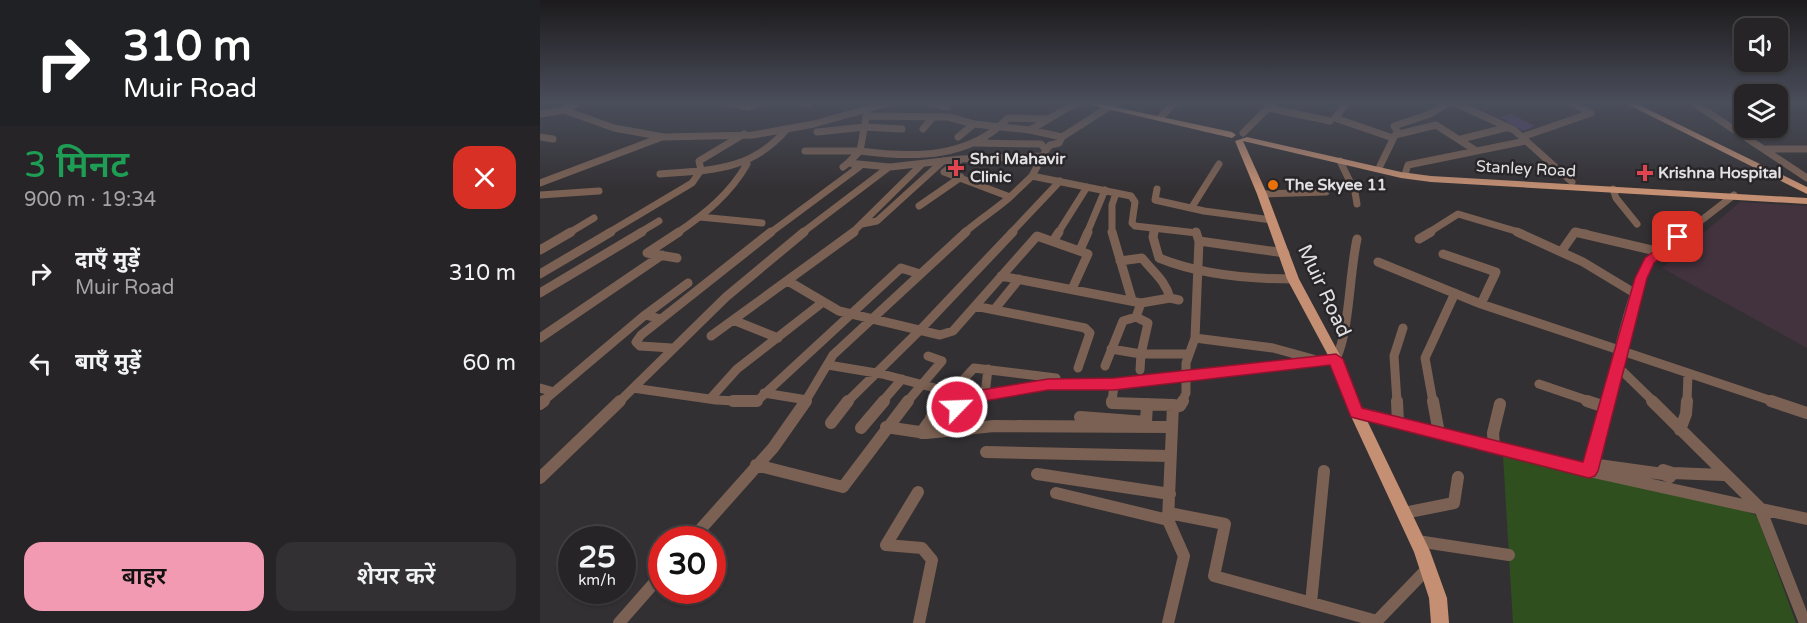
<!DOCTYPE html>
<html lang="hi">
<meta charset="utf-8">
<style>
:root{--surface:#262426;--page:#323032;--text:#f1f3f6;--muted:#a4a4a7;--line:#424143;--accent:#f19ab1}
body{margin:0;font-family:"Varela Round","Noto Sans Devanagari",sans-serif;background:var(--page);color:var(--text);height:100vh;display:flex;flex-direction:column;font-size:22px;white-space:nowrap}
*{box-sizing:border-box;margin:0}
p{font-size:20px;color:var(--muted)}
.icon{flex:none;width:33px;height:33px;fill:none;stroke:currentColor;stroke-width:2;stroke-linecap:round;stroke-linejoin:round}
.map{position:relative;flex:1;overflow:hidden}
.panel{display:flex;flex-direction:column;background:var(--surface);width:540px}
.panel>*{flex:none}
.guide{background:#202124;color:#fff;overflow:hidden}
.buttons{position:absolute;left:1194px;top:18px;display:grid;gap:12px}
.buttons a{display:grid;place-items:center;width:54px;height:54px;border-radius:12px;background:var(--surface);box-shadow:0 2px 4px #0004,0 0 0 2px var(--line);font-size:30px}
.speed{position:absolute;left:18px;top:526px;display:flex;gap:12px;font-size:30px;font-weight:700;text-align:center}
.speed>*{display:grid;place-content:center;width:78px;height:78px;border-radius:50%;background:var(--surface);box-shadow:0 2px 4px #0004,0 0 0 2px var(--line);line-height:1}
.speed small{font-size:15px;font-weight:400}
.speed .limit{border:9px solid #d22;background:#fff;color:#111}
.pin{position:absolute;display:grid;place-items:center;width:51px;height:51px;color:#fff;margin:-26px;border-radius:12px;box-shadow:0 3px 9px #0006}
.me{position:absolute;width:66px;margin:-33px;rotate:66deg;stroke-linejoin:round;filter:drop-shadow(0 0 4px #0008)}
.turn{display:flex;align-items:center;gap:21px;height:126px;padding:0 24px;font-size:27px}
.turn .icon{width:78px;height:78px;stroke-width:2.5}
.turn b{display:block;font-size:42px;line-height:51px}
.round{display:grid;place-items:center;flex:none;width:63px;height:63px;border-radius:18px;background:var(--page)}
.overview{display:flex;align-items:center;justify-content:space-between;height:102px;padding:0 24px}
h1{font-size:36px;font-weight:600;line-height:45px;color:#1e9e55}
.action{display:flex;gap:12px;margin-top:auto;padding:12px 24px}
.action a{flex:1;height:69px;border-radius:18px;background:var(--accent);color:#111;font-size:24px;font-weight:600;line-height:69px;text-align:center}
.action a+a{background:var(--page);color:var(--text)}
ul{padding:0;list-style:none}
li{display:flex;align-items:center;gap:18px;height:90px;padding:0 24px}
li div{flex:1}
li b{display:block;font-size:22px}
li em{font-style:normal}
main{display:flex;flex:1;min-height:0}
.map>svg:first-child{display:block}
</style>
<main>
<section class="panel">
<div class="guide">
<div class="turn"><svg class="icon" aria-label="right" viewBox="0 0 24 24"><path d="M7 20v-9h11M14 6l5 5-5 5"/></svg><div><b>310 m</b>Muir Road</div></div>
</div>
<div class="overview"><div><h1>3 मिनट</h1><p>900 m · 19:34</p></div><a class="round" style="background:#d93025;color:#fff"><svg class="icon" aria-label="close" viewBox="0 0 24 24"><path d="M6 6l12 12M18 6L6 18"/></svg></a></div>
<ul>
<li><svg class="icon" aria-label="right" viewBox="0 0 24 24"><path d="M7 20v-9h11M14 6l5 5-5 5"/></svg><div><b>दाएँ मुड़ें</b><p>Muir Road</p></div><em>310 m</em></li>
<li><svg class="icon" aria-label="left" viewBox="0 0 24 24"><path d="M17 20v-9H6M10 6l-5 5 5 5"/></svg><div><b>बाएँ मुड़ें</b></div><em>60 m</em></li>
</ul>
<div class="action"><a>बाहर</a><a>शेयर करें</a></div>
</section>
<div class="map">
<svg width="1267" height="623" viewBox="0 0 1267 623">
<rect width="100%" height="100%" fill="#333033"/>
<path fill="#43333f" d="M1200 202 1267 206V348L1122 268Z"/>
<path fill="#304f1e" d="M963 455 1204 510 1217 516 1256 623H973Z"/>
<path fill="#4f3e74" d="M971 114 995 126 983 131 960 117Z"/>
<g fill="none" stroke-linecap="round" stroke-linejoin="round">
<path stroke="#7b6153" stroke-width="7" d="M189 103 208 107 218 103
M264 103 270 104
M391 103 407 107
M807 103 795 118 853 138
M915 103 974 130 1032 182
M1154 103 1267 178
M728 108 790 121
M24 110 74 128 124 137 213 135 274 124 348 103
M0 114 24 110 38 103
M326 116 408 117 434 124 490 130 536 103
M621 117 634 103
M383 129 393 117
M490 130 522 137 519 143 510 145 506 150
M277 132 325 127 362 129
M703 133 732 104
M859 134 854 126 890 114 908 103
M0 137 13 139
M418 137 434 124
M522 137 575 103
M982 137 1051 113 1032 103
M921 139 969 127
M1227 149H1267
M265 151H320L327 112
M421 159 503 156
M800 161 815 192 817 204
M308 163 320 151C373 158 429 159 468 118L508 119
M840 166 855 135 896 125 935 150
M303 167 308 163 350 167 421 159 404 172 470 197 492 176 506 150 501 144 434 143
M866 171 868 165 986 141
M120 174C172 170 211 171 247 129
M492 176 591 196 595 202 592 223 595 226 657 233
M0 183 122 137
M617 189 615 200 664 211 732 220
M1073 189 1076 198 1097 224
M722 194 786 192
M0 195 59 191
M379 206 421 177
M652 207 679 164
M160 217 222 223
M322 224 337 221 403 161
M29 233 54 218
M68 233 152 183 161 170 159 161 204 134
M99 233 119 221
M137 233C165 214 190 194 207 164
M230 233 319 167H315
M262 233 349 167
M312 233 382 164
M424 233C440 219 455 210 470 197
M471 233 520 181
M518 233 547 187
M547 233 565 190
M572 233V205L576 193
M614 233 615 229
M888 233 918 214 982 233
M1034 233H1046
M1145 233 1194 195"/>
<path stroke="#7b6153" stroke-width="9" d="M572 232 592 300
M614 232 613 237 619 258C661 275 708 279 753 279
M656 232 659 241
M977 232 1043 262 1096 294
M879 239 891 232
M513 241 519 232
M0 250 31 232
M540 250 548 232
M1021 252 1035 232 1120 252
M903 254 956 272 941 304
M137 258 107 253 139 232
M580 261 602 258C614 273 625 280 630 298L639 300
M838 262 941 304 1235 402
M0 274 71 232
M461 276 601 303 596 317
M248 281 299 311 400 335 413 331 497 236 548 254 532 289
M0 293 102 232
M601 303 630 298
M435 306 545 328 550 333 538 368
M454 310 479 279
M105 315 148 283
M193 320 238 338
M171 336 314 232
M0 338 122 255
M655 338 659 241 745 253
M132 348 100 346 96 342 101 335 231 232
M571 349 601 354 600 370
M288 365 342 374 410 392
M1076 365 1114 402
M565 366 583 321 596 317 608 323 601 354H648
M448 369 445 394 508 384H574L796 359C810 329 809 275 817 239
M999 384 1052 402
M0 388 14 392
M93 388 176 400 216 402 361 268 380 274
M224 393 267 400
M170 399 197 369 283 302
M2 402 105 315 121 319
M79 402 186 297 264 232
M265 402 293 355 426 232
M307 402 381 329 473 232
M342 402 362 379
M367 402 402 361 388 356
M403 402 434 368 516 378
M425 402 445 394
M572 402 574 384
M642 402 646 393V363L655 338 733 348 773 359
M857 402 854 356 863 328
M893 402 885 358 915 293
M1066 402C1073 375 1094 277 1110 260 1120 249 1135 241 1147 232
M1147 402 1148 373"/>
<path stroke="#7b6153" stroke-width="12" d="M193 401H217
M572 401V403L633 405
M857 401 858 423
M893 401 899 433
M1047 401 1065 407
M1112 401 1220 508 1265 623
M1231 401 1267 413
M0 404 4 401
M816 412 1049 471 1267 519
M540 417 606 422 607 404
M391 418 405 414 428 401
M291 423 308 401
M346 427 386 433 454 426 630 427
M321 428 344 401
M1140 430 1146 414 1147 401
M381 433 404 401
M954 447 953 433 960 404
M446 452 629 456
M1051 464 1123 474
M216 465 303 487 368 401
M1123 470 1132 473 1130 477 1123 474Z
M1049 471 1066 401
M1132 473 1184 475
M497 474 630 494
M0 478 80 401
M378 492 346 545 382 548 392 560 379 623
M516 493 628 520 633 405 640 406 643 401
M629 513 685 524 674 576 837 621
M864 513 914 503 918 477
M628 520 644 556 628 623
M151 540 233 448 266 401
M877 541 969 555
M771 603 784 471
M79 623 122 574
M835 623 888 568"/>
<path fill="#c48f72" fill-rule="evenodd" d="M542 103H556L692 132 696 135 692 138Z
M1085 103H1095L1267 187V194Z
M707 137 861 172 891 176 1267 198V204L891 182 861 178 703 141 727 194 759 279 802 359 823 412 890 551 907 598 909 623H891L889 598 874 552 809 412 790 359 747 279 717 194 695 141Z"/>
</g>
<linearGradient id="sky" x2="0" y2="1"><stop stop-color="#1c1a1c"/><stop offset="0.54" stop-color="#4a4e5b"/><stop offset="1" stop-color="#4a4e5b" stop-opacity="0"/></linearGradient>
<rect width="1267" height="190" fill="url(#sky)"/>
<path fill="#e11d48" stroke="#92132f" stroke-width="1.5" d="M1138 233 1144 237 1114 263 1107 278 1058 471 1055 476 1049 478 811 417 790 365 574 390H508L433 403 417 413 409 407 429 392 508 379 574 378 796 354 803 359 822 408 1043 462 1095 278 1105 258Z"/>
<g fill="#e0444e" stroke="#292629" stroke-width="2">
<path d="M413 159h6v6h6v6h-6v6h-6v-6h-6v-6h6z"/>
<path d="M1102 164h6v6h6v6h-6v6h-6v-6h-6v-6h6z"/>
</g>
<circle fill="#e8710a" stroke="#292629" stroke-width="2" cx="733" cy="185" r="6"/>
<g text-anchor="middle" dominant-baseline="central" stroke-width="5" stroke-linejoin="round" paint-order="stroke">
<g font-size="16" font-weight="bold" fill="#e2e0e2" stroke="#292629" text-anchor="start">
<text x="430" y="159">Shri Mahavir<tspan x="430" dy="18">Clinic</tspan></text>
<text x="1118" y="173">Krishna Hospital</text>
<text x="745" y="185">The Skyee 11</text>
</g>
<g font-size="16" fill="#e2e0e2" stroke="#292629">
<text transform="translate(986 169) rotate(3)">Stanley Road</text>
</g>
<g font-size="20" fill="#e2e0e2" stroke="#292629">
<text transform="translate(784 291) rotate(65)">Muir Road</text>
</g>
</g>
</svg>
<div class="buttons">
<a><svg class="icon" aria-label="sound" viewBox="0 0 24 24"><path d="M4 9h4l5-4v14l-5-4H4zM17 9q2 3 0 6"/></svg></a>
<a><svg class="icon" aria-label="layers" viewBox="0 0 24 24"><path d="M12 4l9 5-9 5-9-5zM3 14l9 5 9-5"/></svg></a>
</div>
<div class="speed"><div>25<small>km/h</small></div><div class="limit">30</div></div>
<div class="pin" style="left:1138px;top:237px;background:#d93025"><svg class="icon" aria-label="arrive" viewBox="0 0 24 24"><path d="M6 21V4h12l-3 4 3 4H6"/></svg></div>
<svg class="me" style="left:417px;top:407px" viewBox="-20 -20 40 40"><circle r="17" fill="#e11d48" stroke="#fff" stroke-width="3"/><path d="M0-11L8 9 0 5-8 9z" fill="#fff"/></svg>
</div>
</main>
